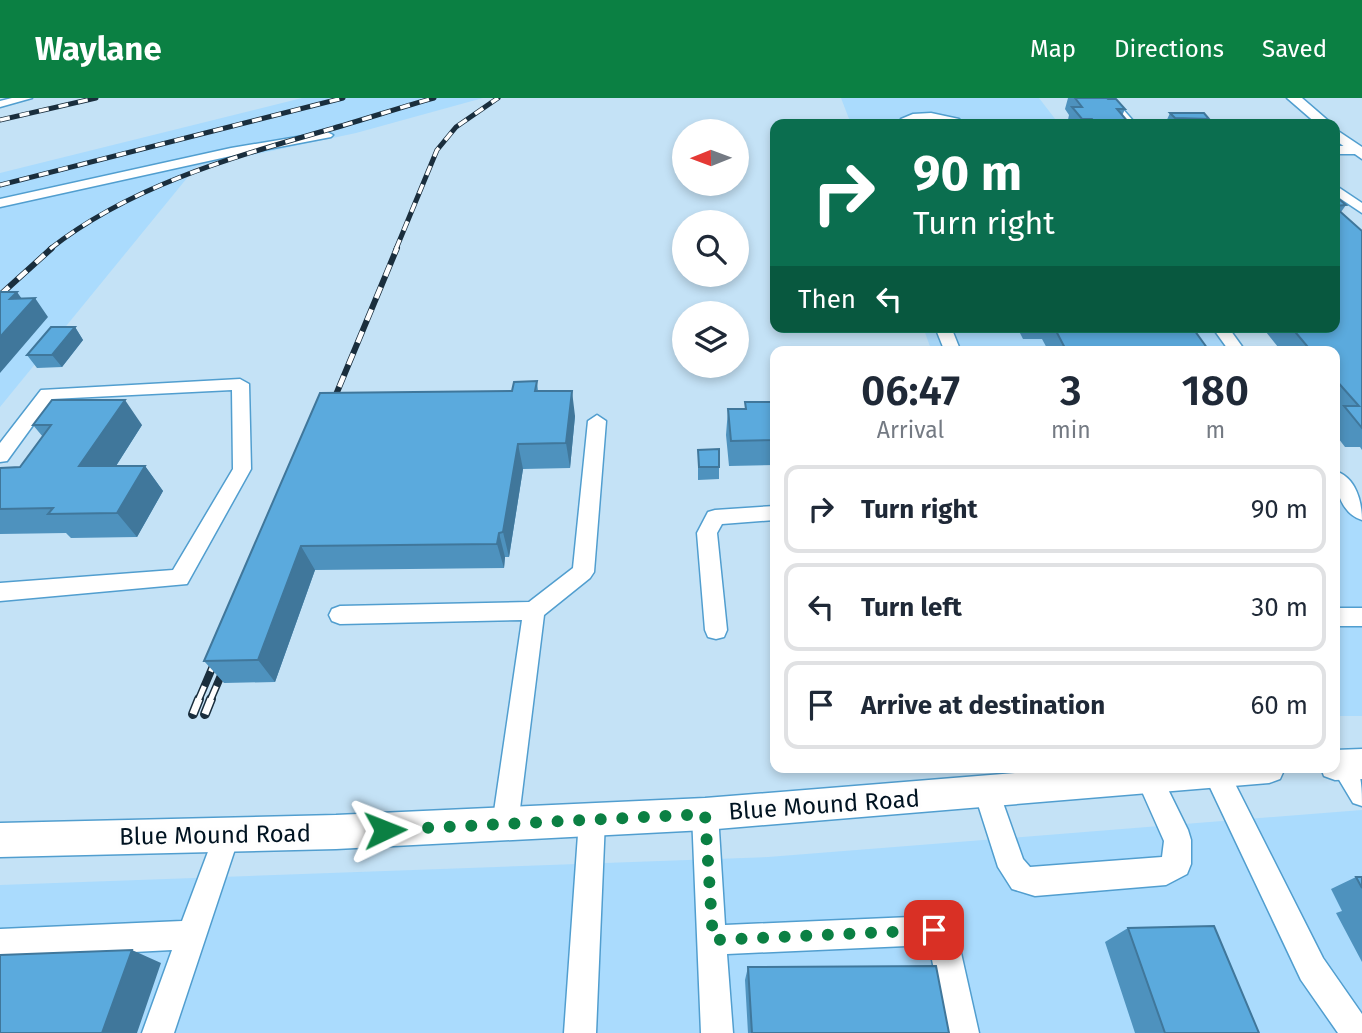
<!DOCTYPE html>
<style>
:root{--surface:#fff;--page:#f2f2f3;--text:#1f2937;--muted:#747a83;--line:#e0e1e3;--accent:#0b8043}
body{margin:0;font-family:"Fira Sans",sans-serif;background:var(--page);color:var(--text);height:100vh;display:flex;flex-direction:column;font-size:26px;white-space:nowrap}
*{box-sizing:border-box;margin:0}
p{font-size:23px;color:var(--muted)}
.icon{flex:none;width:38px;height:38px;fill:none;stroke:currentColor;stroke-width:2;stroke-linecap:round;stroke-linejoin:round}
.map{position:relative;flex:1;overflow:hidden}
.sheet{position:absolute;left:770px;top:248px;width:570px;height:427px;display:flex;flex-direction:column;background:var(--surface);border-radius:14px;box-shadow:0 4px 10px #0003}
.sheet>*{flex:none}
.guide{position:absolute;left:770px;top:21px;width:570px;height:214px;border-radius:14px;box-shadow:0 4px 10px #0003;background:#0b6e4f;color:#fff;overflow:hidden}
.needle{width:46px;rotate:269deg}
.fabs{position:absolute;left:672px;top:21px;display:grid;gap:14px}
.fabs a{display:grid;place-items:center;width:77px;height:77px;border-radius:50%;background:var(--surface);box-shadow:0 4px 10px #0003;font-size:35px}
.pin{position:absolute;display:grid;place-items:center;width:60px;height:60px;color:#fff;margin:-30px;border-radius:14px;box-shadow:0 4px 10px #0006}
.me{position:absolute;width:77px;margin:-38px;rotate:88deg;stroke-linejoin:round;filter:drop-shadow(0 0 5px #0008)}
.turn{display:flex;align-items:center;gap:24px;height:147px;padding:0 28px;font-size:32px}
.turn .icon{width:91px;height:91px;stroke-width:2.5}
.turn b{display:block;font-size:49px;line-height:60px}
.then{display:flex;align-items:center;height:66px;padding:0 28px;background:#0003;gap:14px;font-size:26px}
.eta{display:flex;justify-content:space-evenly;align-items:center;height:119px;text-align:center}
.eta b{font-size:42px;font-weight:600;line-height:49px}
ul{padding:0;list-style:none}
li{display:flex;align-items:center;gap:21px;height:88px;margin:0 14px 10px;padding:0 14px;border:4px solid var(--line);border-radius:14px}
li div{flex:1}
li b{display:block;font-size:26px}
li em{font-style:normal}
header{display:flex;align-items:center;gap:42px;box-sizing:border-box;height:98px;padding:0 35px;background:var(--accent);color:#fff}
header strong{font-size:33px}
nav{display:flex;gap:38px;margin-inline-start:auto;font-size:24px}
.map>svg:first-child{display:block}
</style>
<header>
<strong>Waylane</strong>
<nav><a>Map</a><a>Directions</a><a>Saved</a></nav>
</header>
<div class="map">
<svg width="1362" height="935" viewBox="0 0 1362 935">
<rect width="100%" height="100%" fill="#c4e2f6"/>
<path fill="#aadbfd" d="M302 0H483L356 35 196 69 0 309V75Z
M841 0H1039L1059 26H851Z
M923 229H1212L1230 254H932Z
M1335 393 1352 415 1362 421V618H1335Z
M1362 712V935H0V787L768 759Z"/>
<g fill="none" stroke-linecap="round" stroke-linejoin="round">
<g stroke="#519ecf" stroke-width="3">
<path id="minor" d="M12 0H32L0 9V3Z
M1102 0H1113L1136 26H1124Z
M931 15 959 21 964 26 931 21 913 23 915 26H903L901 21 913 16Z
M327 34 333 37 331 39 231 58 0 109V101L231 50Z
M1335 48H1356L1362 52 1356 56H1335Z
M1335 87 1362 105V115L1335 97Z
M935 229H951L961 254H945Z
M1212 229H1228L1246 254H1230Z
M240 281 249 286 251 371 187 486 0 503V485L173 472 233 371 232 292 52 301 7 363 0 364V345L41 292Z
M597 317 606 323 594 474 590 480 544 517 518 727 514 736 505 740 496 736 492 727 522 522 340 526 332 523 329 517 332 511 340 508 529 504 573 470 588 323Z
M1335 373C1356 379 1362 404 1362 422 1342 416 1335 392 1335 373Z
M775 408V422L722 426 717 435 727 532 724 539 716 541 708 539 705 532 697 435 708 414 715 412Z
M1335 510H1362V528H1335Z
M1343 655C1362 664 1362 688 1362 708L1353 705 1332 670H1335V658Z
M1143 670 1158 671 1188 732 1191 742V766L1187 776 1166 787 1035 798 1012 791 998 769 974 694 978 685 987 682 996 685 1023 761 1030 769 1162 759 1164 743 1136 680Z
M1205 670H1227L1323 860 1362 916V935H1338L1301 882 1207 683 1203 674Z
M705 703 714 707 718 716 725 827 934 818C946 822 952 825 957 837L979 935H947L929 847 727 856 733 935H701L692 716 696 707Z
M592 709 601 713 605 722 596 935H564L579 722 583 713Z
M227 723 236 727 240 736 174 935H142L172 852 0 861V831L182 823 218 727Z"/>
</g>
<g stroke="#519ecf" stroke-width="3">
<path id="major" d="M1287 0H1302L1332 26H1317Z
M1335 31 1362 49V61L1335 42Z
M1362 651V681L1335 682 1324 678 1321 670H1335V652Z
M1078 670H1285L1280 681 1269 685 705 732 336 751 0 759V725L336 717 705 700Z"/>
</g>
<use href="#minor" fill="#fff" fill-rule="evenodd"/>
<use href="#major" fill="#fff" fill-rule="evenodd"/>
<g stroke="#1a2e3d" stroke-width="5">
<path id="rail-far3" d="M0 22 96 0
M0 87 343 0
M50 151C130 88 230 60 327 32 363 22 398 10 434 0
M396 151 437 52 456 29 498 0"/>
</g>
<g stroke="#1a2e3d" stroke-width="6">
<path id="rail-far2" d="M0 197 52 150
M330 311 397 150"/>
</g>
<g stroke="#1a2e3d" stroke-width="8">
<path id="rail-far1" d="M198 603 219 554
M210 603 228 561"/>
</g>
<g stroke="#1a2e3d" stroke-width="10">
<path id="rail" d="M193 616 199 601
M205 616 211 601"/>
</g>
<use href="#rail-far3" stroke="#fefefe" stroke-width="3.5" stroke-dasharray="10" stroke-linecap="butt"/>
<use href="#rail-far2" stroke="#fefefe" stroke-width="4.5" stroke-dasharray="12" stroke-linecap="butt"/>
<use href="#rail-far1" stroke="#fefefe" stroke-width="5" stroke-dasharray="16" stroke-linecap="butt"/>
<use href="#rail" stroke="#fefefe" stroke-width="7" stroke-dasharray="20" stroke-linecap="butt"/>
</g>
<path fill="#4e92be" d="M1068 0H1107L1125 11 1122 18 1129 25 1128 26H1067L1069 17 1065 11Z
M1170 15 1209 21 1206 26H1165Z
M1335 101 1346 107 1341 114 1362 133V352L1360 349H1345L1335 336V254H1282L1262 229H1335Z
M75 229 83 242 62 269 37 270 27 257Z
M1017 229H1192L1210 254H1049L1042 241H1023Z
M537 283 538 293 575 318 570 370 523 371 509 459H505L504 470 315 472 275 584 224 585 204 563 320 295 512 293Z
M745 304H775V367L729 368 726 337 728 311H745Z
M33 327H142L116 368H145L163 393 137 439 71 440 66 435 0 436V370L20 369 43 339Z
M698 352 719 369V381L698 382Z
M1356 779H1362V864L1336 815 1342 813 1331 791Z
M1128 830 1259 935H1135L1105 844Z
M748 869 949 935H748L745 882Z"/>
<path fill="#40779b" d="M17 194 27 208 35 200 48 219 0 275V239L10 201Z
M75 229 83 242 62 269 52 257Z
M572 293 575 318 570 370 566 345Z
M125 302 142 327 100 393 79 368Z
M518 346 523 371 509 459 503 434Z
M145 368 163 393 137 439 117 415Z
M499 435 505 459 504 470 497 446Z
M301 448 315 472 275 584 258 562Z
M132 852 161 865 137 935H102Z"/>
<path fill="#5baadd" stroke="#40779b" stroke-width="2" d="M1075 0H1107L1108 1H1116L1125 11H1117L1129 25H1095L1092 21H1082L1072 9H1082Z
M1170 15H1204L1209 21 1175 20Z
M1335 101H1339L1346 107 1335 108Z
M1335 109 1362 133V330L1344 308H1359L1335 281V254H1312L1291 229H1335Z
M0 194H17L10 201 35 200 0 239Z
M51 229H75L52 257H27Z
M1054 229H1192L1210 254H1067Z
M537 283 535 293H572L566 345 518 346 503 434 499 435 497 446 301 448 258 562 204 563 320 295 512 293 514 284Z
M52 302H125L79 368H145L117 415 48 416 53 410 0 411V370L20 369 51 327H33Z
M745 304H775V342L731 343 728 311H746Z
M719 351V369H699L698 352Z
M1356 779H1362V790Z
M1214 828 1259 935H1165L1128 830Z
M132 852 102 935H0V857Z
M936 868 949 935H752L748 869Z"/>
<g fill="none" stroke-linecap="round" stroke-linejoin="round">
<path stroke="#0b8043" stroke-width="12" stroke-dasharray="0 21.6" d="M385 732 705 716 713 842 934 832"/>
</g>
<g text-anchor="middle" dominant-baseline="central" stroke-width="7" stroke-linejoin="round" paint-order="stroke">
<g font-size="24" fill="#001321" stroke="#fefefe">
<text transform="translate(824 707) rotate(-4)">Blue Mound Road</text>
<text transform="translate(215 737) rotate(-1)">Blue Mound Road</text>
</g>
</g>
</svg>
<div class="fabs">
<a><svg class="needle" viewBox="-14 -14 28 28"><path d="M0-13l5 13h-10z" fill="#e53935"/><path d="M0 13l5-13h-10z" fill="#747a83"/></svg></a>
<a><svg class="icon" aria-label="search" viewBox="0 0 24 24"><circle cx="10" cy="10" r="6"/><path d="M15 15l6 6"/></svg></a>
<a><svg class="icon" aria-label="layers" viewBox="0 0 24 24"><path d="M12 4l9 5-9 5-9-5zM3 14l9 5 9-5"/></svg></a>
</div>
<div class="pin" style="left:934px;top:832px;background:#d93025"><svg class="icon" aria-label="arrive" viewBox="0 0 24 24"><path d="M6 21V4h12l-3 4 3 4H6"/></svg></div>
<svg class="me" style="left:385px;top:732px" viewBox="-20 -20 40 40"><path d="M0-17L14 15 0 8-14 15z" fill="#0b8043" stroke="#fff" stroke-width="4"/></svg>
<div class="guide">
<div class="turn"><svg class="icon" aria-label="right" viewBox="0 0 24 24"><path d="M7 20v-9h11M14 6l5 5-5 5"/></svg><div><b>90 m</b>Turn right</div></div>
<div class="then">Then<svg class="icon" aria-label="left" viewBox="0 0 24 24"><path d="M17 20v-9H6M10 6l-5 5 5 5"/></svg></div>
</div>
<section class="sheet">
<div class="eta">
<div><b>06:47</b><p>Arrival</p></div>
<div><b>3</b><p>min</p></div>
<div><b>180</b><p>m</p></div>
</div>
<ul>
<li><svg class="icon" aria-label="right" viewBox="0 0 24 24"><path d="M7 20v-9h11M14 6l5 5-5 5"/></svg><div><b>Turn right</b></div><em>90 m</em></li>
<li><svg class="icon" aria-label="left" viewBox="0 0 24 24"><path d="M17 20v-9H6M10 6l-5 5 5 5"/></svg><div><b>Turn left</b></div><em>30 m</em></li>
<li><svg class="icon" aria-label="arrive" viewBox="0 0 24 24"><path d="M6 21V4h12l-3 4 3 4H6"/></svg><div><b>Arrive at destination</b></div><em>60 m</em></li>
</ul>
</section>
</div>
